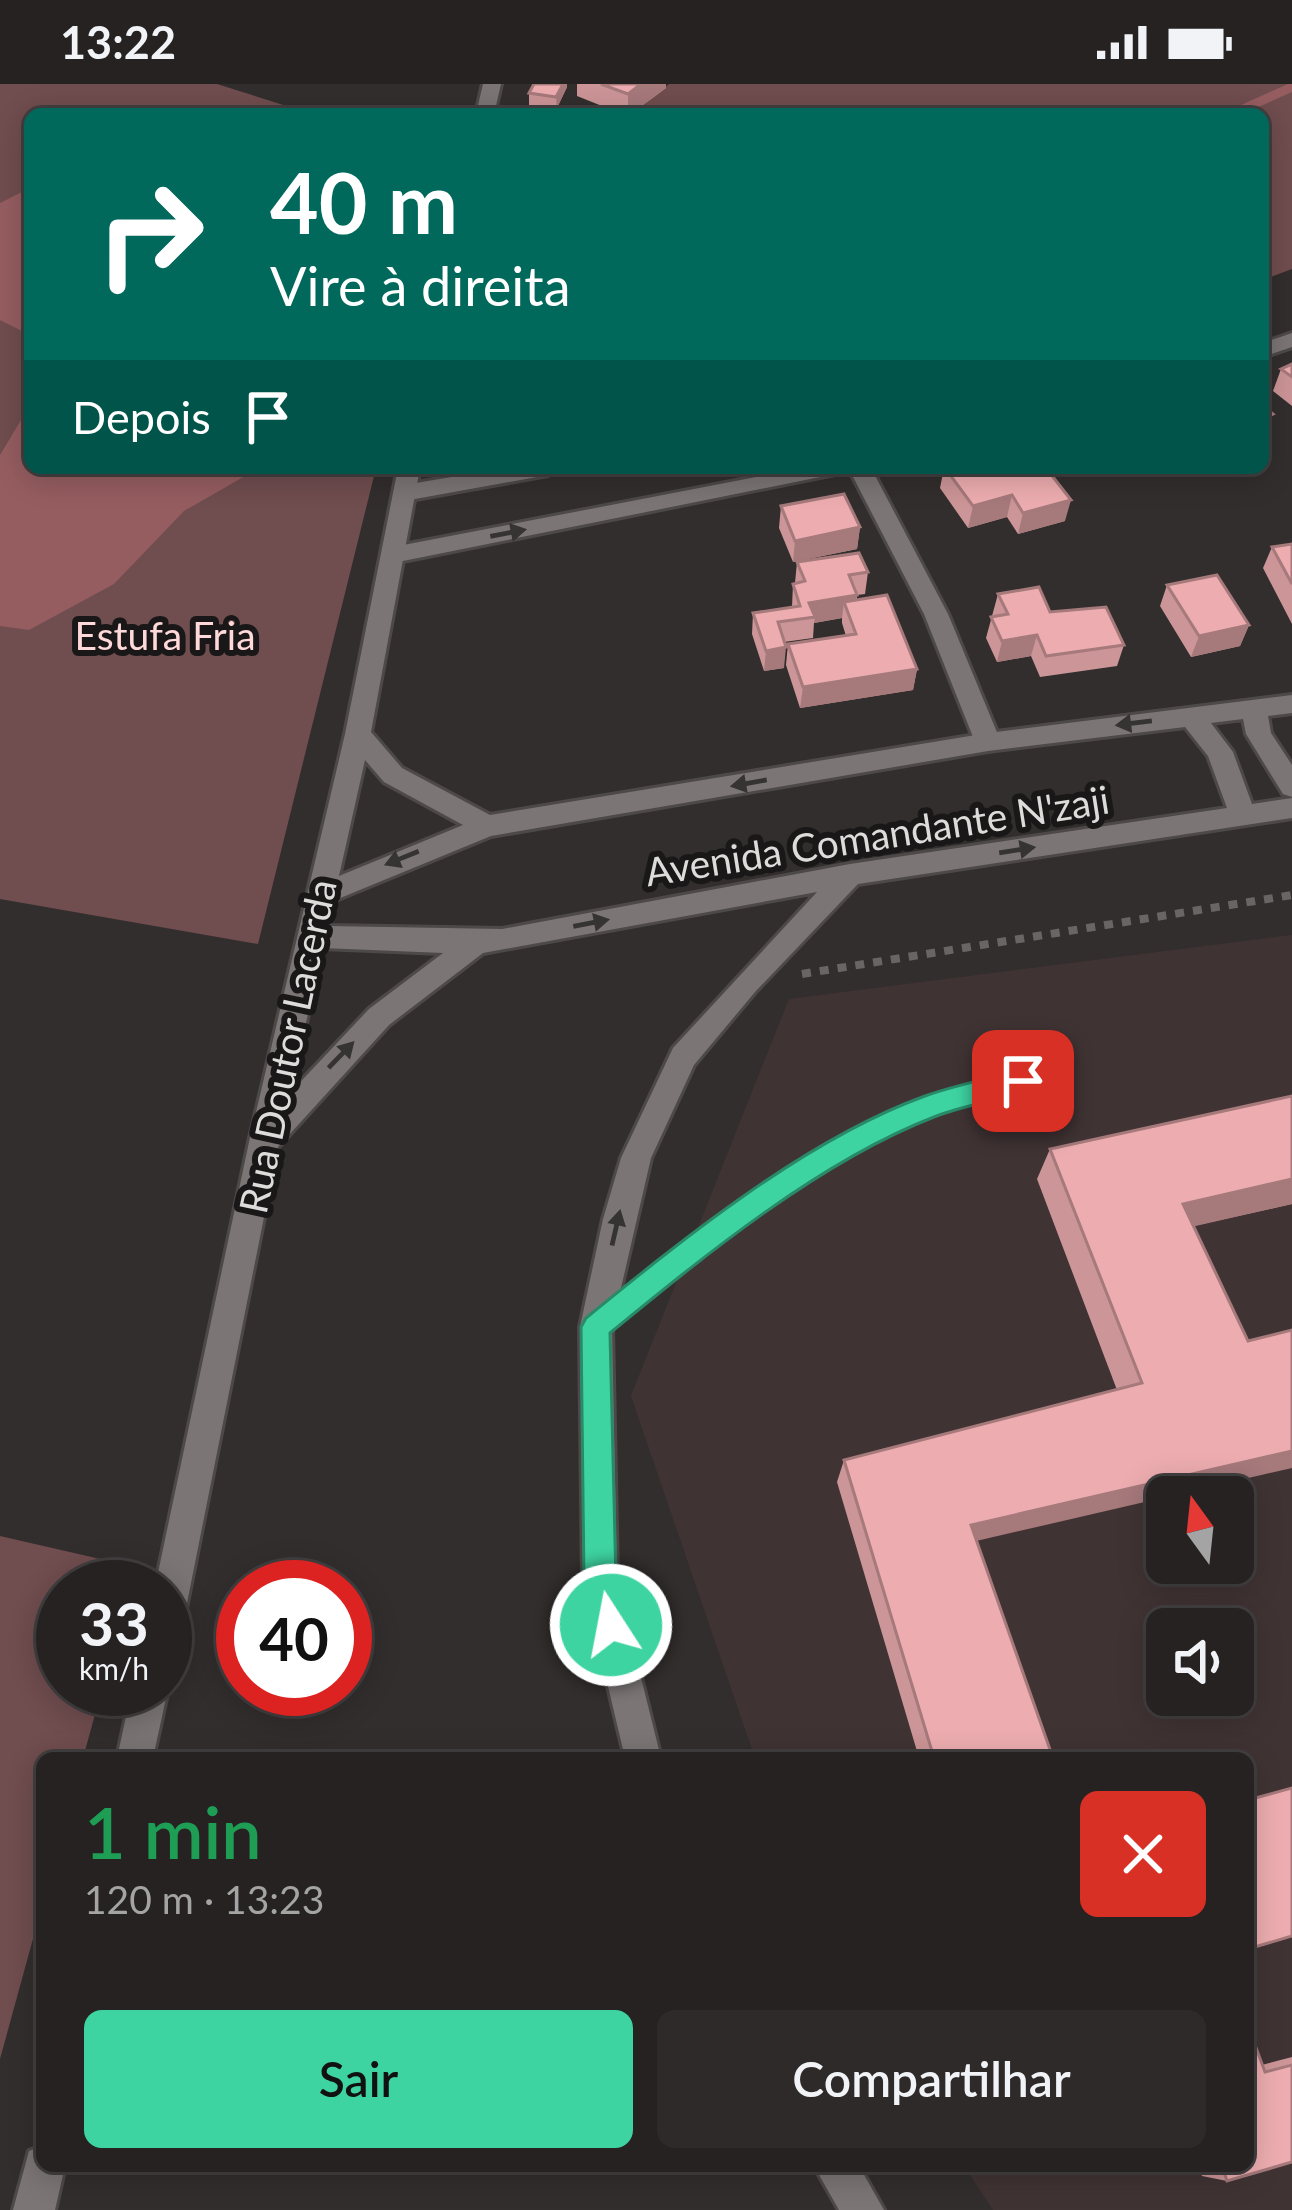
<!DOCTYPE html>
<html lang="pt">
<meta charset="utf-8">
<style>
:root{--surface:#262222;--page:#2e2a2a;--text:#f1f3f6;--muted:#a4a4a5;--line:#423f40;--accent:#3ed4a2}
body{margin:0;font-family:Lato,sans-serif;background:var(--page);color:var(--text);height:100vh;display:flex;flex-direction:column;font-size:45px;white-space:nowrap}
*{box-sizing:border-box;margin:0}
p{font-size:39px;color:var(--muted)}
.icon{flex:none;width:66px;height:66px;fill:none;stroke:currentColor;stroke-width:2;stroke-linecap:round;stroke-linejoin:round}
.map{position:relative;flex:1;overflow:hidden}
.panel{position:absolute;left:36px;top:1668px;width:1218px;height:420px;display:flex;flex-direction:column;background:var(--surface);border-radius:18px;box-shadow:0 6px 30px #0003,0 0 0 3px var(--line)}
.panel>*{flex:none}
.banner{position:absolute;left:24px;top:24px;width:1245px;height:366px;border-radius:18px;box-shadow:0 6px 30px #0003,0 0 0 3px var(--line);background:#00695c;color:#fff;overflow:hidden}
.needle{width:78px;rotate:345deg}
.buttons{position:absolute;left:1146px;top:1392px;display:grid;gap:24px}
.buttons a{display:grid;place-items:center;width:108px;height:108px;border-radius:18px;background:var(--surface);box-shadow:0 6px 30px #0003,0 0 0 3px var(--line);font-size:60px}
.speed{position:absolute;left:36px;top:1476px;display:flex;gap:24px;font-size:60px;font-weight:700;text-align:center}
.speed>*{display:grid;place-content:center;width:156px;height:156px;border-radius:50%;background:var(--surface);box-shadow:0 6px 30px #0003,0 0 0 3px var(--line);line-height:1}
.speed small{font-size:30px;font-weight:400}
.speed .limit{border:18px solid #d22;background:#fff;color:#111}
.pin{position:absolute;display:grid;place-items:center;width:102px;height:102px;color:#fff;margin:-51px;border-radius:24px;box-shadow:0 6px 18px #0006}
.me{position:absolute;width:132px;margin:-66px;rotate:349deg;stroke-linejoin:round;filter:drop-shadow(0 0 9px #0008)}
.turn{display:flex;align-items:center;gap:42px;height:252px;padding:0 48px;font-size:54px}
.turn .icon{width:156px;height:156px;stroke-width:2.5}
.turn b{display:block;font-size:84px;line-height:102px}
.then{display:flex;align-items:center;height:114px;padding:0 48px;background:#0003;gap:24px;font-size:45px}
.round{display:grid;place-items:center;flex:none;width:126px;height:126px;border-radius:18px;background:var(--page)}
.head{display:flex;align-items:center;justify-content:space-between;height:204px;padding:0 48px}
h1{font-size:72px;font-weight:600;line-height:90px;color:#1e9e55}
.button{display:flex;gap:24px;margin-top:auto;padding:24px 48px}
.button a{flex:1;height:138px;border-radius:18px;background:var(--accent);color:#111;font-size:48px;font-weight:600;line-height:138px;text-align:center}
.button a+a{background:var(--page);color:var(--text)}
.status{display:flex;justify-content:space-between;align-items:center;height:84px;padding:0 60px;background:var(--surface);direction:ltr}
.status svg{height:33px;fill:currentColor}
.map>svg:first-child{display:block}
</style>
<div class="status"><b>13:22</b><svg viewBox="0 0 49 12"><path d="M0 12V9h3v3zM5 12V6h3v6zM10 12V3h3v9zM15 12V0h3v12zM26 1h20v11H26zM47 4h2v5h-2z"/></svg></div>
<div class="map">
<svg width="1292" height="2126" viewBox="0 0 1292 2126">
<rect width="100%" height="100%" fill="#332e2e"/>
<path fill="#403334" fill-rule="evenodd" d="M1292 851V2126H993L964 2082H1248V1674H755L631 1312 789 915ZM1167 1413H1233V1479H1167ZM1167 1545H1233V1611H1167Z"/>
<path fill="#704d4f" d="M0 0H217L296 25 465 26 464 30H30V384H376L258 860 0 815Z
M669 0H1292V185L1263 196V30H633Z
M0 1452 135 1483 130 1503H63V1605H102L83 1674H42V1822L0 1975Z"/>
<path fill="#955d60" d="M30 104V251L0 236V119Z
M30 321V384H259L184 427 114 500 29 546 0 542V371Z"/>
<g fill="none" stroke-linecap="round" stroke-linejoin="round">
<path stroke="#955d60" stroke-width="9" d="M1232 30 1292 3"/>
<g stroke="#4e4949" stroke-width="6">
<path id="lane" d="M1023 988 1030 991 1033 997 1030 1003C998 1014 964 1017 933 1030 810 1083 706 1167 604 1250L596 1253 588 1250 585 1243 588 1236C692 1152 800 1063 925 1015 957 1003 990 997 1023 988Z"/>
</g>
<g stroke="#4e4949" stroke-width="6">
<path id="street" d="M1292 249V263L1263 273V259Z
M505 384H559L548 391 404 417 393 409 404 401Z
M803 384H871L948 530 1001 658 997 665H979L975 658 924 530 850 387 393 479 381 471 393 463Z"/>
</g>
<g stroke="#4e4949" stroke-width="6">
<path id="secondary" d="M483 0H501L494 30H476Z
M398 384H420L371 648 402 684 490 731 988 649 1292 611V629L1268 632 1271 649 1292 681V713L1283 710 1246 650 1243 635 1211 639 1233 668 1252 720 1292 714V734L858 800 755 908 694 981 651 1074 612 1243 617 1497 661 1674H625L583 1497 580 1243 603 1135 621 1074 673 964 817 808 483 869 389 941 278 1063 183 1539 177 1551 165 1557V1503H155L249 1058 345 650ZM1185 643 1208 672 1227 724 850 780 502 845 328 842 333 817 491 752 988 667ZM365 676 384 698 463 741 339 792ZM323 864 443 869 369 925 290 1009Z
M165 1598 168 1605 153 1674H117L132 1605H165Z
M42 2062V2082H65L55 2126H13L29 2067Z
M814 2082H859L884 2126H839Z"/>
</g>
<path stroke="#696565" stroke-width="8" stroke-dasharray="9 9" stroke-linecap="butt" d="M802 890 1292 811"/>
<use href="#lane" fill="#7b7575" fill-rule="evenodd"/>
<use href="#street" fill="#7b7575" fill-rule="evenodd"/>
<use href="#secondary" fill="#7b7575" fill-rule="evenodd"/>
</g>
<path fill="#cc9597" d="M534 0H567V3L557 24 529 21V9Z
M577 0H666V4L631 30H622L577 12Z
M1292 280V322L1273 307 1281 285Z
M944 384H1046L1065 437 1018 450 1007 433 968 444 940 404Z
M781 422 860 443 857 465 793 478 779 444Z
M1292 460V540L1263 484 1272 463Z
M797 478 868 488 865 510 857 511V516L917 585 913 606 800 624 786 581 788 560 846 552 842 539V534L814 539 813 554 784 558V584L764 587 752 550 753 529 792 523 793 500 795 499Z
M1167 501 1249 541 1240 562 1191 573 1160 522Z
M998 510 1050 528 1124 561 1117 582 1040 593 1031 572 997 578 986 554Z
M1292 1012V1120L1193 1142 1248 1257 977 1457 1053 1674H919L837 1398 844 1376 1117 1306 1037 1095 1050 1065Z
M1292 1973V2078L1227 2097 1202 2092 1198 2082H1248L1262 1981Z"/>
<path fill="#a6797b" d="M563 0H567V3L557 24 556 13Z
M641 0H666V4L631 30H628V10Z
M1273 330 1265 352 1263 353V334Z
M1170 384H1185L1168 391Z
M1012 411 1007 433 968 444 973 422Z
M1071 416 1065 437 1018 450 1023 429Z
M860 443 857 465 793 478 795 457Z
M857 511 854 532 844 518 842 534 814 539 815 533 809 519Z
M1249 541 1240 562 1191 573 1199 552Z
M1037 551 1031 572 997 578 1002 557Z
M786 563 784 584 764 587 766 567Z
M917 585 913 606 800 624 803 603Z
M1292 1095V1120L1165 1149 1183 1120Z
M1292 1367V1384L959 1461 971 1441Z"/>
<path fill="#edadb0" stroke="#a6797b" stroke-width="3" d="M534 0H563L556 13 529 9Z
M601 0H641L628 10Z
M1292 280V293L1281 285Z
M1263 322 1273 330 1263 334Z
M945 384H1046L1071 416 1023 429 1012 411 973 422Z
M844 410 860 443 795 457 781 422Z
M1292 460V500L1272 463Z
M859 469 868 488 849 491 857 511 809 519 815 533 778 538 786 563 766 567 753 529 800 522 793 500 805 497 797 478Z
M1217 491 1249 541 1199 552 1167 501Z
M1039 503 1050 528 1106 523 1124 561 1046 572 1037 551 1002 557 991 533 1008 530 998 510Z
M887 511 917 585 803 603 788 560 856 550 844 518Z
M1292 1012V1095L1183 1120 1248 1257 1292 1246V1367L971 1441 1053 1674H934L844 1376 1142 1299 1050 1065Z
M1292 1704V1852L1248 1865V1716Z
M1248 1942 1265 1988 1292 1981V2078L1227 2097 1222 2082H1248Z"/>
<defs><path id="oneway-solid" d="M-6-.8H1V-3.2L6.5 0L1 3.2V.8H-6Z" transform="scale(3)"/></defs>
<g fill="#363333">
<use href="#oneway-solid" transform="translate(508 449) rotate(-11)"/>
<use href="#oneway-solid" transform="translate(1134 639) rotate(173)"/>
<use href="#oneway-solid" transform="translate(749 699) rotate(170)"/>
<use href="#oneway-solid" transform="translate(1017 766) rotate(-9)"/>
<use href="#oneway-solid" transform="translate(402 774) rotate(158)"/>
<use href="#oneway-solid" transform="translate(591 839) rotate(-11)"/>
<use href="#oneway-solid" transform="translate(341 971) rotate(-46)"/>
<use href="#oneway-solid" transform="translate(616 1144) rotate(-77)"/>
</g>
<path fill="#3ed4a2" stroke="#288a69" stroke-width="3" d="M1023 986 1036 997 1032 1005C1000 1016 965 1021 934 1033 820 1077 704 1172 610 1249L616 1497 627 1541 622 1552 611 1557 599 1552 584 1497 581 1243 586 1234C683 1155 806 1055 925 1012 956 1001 990 994 1023 986Z"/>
<g text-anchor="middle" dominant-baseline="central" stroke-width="12" stroke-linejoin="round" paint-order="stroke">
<g font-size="39" fill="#ffd9da" stroke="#191717">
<text x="165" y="551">Estufa Fria</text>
</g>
<g font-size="39" fill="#dedbdb" stroke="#191717">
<text transform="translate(877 751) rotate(-9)">Avenida Comandante N'zaji</text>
<text transform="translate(287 962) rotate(-78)">Rua Doutor Lacerda</text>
</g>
</g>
</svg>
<div class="buttons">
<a><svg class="needle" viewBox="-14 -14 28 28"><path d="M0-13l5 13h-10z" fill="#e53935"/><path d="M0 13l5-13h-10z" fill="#a4a4a5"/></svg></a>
<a><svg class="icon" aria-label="sound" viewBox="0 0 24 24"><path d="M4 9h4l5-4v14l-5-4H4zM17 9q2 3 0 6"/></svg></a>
</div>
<div class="speed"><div>33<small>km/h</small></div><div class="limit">40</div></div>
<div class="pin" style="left:1023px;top:997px;background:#d93025"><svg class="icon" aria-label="arrive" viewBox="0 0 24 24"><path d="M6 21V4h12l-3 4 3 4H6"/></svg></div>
<svg class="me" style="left:611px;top:1541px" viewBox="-20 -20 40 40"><circle r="17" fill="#3ed4a2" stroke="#fff" stroke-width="3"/><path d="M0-11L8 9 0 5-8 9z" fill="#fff"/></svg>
<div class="banner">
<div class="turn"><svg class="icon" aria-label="right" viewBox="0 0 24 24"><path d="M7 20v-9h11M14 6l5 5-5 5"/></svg><div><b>40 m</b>Vire à direita</div></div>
<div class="then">Depois<svg class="icon" aria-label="arrive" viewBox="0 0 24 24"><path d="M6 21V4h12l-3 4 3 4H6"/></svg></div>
</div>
<section class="panel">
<div class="head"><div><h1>1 min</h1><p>120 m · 13:23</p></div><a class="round" style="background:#d93025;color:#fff"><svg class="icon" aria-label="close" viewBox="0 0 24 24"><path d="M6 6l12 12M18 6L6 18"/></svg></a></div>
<div class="button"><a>Sair</a><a>Compartilhar</a></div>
</section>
</div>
